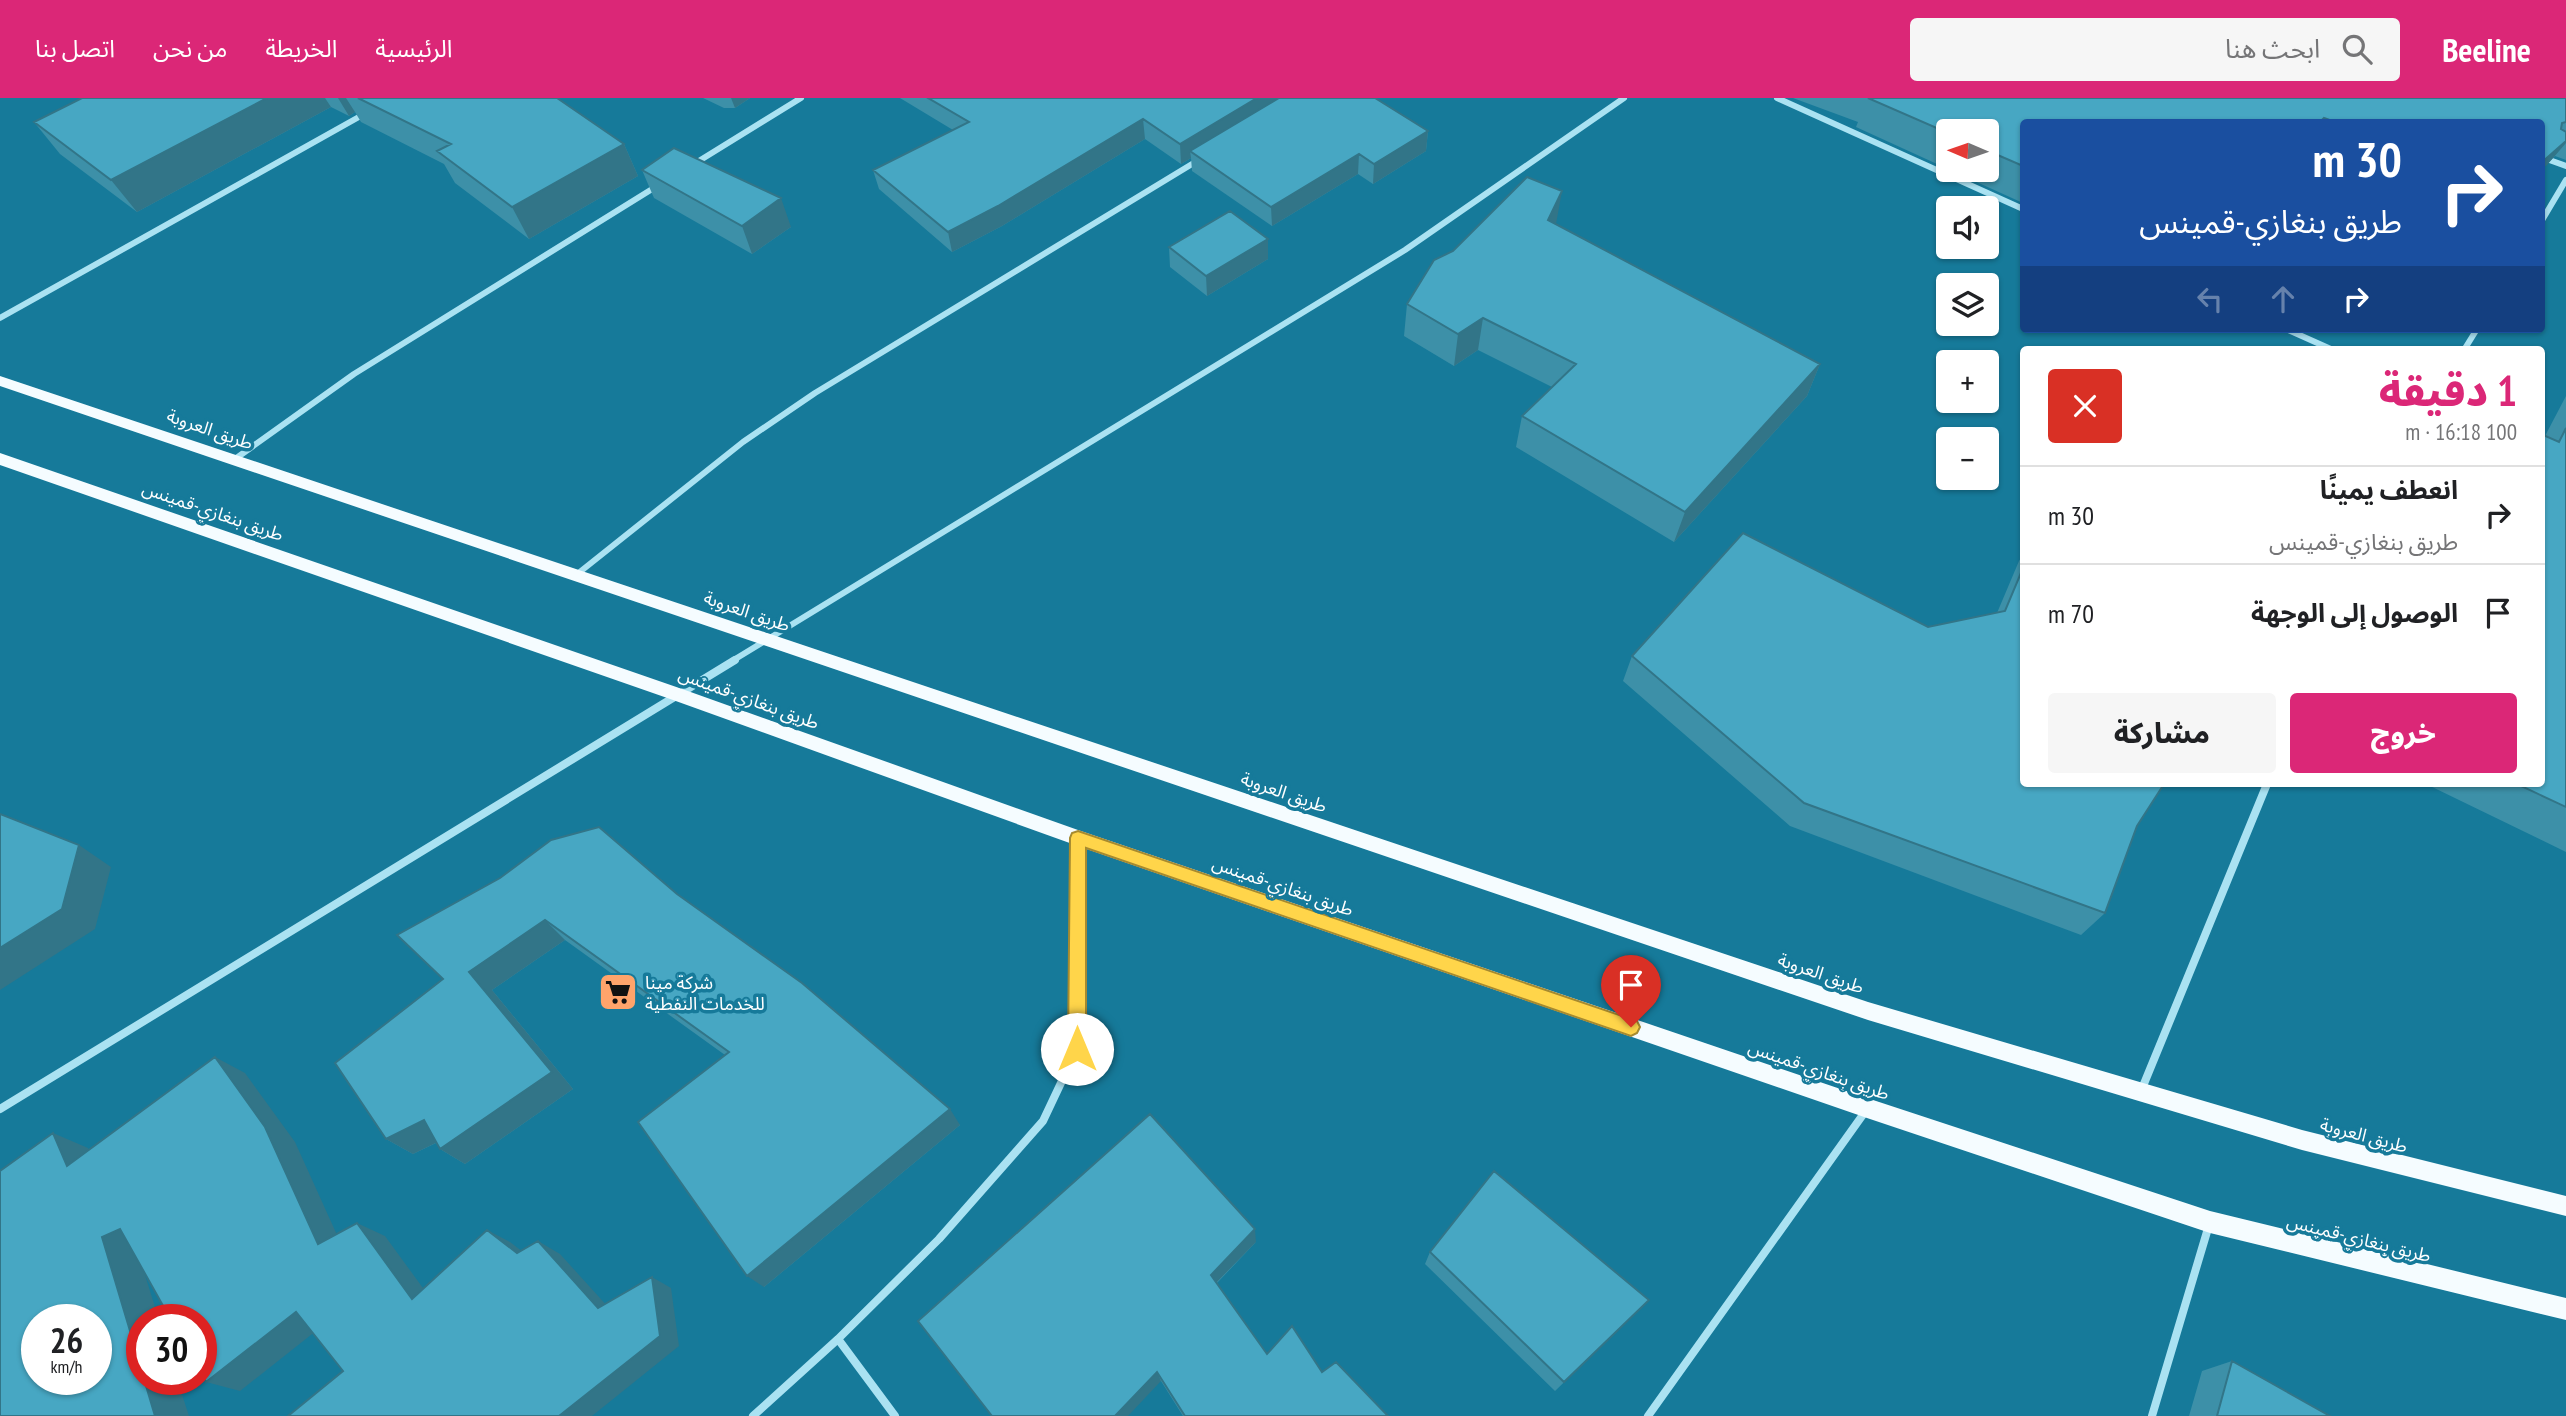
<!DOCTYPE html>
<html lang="ar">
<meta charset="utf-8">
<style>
:root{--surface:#fff;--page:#f6f6f6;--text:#202124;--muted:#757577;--line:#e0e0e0;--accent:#db2777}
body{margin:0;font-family:"PT Sans Narrow","Noto Sans Arabic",sans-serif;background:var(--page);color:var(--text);direction:rtl;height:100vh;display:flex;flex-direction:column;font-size:26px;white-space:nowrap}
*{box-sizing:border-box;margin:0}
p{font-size:23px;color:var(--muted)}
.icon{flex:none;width:38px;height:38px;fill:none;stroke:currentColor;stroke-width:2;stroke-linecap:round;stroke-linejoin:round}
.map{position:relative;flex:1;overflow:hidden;direction:ltr}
.side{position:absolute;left:2020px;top:248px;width:525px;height:441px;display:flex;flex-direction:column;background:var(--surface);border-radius:7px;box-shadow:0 2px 5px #0004;direction:rtl}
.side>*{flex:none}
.banner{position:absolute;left:2020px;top:21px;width:525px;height:214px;border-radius:7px;box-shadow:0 2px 5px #0004;direction:rtl;background:#1a4fa0;color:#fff;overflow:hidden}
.needle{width:46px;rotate:272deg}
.fabs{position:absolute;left:1936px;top:21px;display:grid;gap:14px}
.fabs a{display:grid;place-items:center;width:63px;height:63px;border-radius:7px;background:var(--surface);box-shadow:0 2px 5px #0004;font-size:35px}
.speed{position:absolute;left:21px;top:1206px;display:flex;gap:14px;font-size:35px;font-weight:700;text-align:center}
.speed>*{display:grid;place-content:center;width:91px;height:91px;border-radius:50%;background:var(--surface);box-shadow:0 2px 5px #0004;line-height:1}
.speed small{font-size:18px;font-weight:400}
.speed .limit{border:10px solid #d22;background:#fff;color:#111}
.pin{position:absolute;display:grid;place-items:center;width:60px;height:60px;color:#fff;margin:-72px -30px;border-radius:50% 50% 50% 0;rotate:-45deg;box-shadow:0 0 7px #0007}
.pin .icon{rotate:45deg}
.me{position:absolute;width:77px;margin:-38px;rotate:0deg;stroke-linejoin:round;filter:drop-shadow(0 0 5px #0008)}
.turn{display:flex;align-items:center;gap:24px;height:147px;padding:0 28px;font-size:32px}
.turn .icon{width:91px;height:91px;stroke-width:2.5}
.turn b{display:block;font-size:49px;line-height:60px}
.lanes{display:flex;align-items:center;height:66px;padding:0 28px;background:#0003;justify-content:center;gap:35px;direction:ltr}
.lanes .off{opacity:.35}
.round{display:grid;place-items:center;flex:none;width:74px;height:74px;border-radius:7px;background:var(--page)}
.headline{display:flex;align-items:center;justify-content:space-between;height:119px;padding:0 28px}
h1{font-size:42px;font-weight:800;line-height:52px;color:var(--accent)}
.button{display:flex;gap:14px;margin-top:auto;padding:14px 28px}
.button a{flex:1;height:80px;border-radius:7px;background:var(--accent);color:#fff;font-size:28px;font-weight:800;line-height:80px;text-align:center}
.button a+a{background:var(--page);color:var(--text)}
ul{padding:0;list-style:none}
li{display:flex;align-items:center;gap:21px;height:98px;padding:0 28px;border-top:2px solid var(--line)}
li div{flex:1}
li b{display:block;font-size:26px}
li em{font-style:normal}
header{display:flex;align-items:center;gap:42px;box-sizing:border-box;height:98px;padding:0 35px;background:var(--accent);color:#fff}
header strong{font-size:33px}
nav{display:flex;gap:38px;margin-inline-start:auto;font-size:24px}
.search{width:490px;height:63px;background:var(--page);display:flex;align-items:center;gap:18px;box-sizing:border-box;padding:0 24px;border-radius:7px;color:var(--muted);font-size:26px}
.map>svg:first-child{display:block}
</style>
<header>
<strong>Beeline</strong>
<div class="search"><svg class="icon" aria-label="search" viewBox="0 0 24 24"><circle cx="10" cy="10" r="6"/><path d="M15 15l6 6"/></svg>ابحث هنا</div>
<nav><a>الرئيسية</a><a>الخريطة</a><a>من نحن</a><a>اتصل بنا</a></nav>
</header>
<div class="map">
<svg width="2566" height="1318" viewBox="0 0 2566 1318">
<rect width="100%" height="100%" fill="#167a9a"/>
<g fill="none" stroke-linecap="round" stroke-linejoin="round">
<path stroke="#aae2f2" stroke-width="6" d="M1777 0 2023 111
M2541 59 2566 68
M694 66 801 0
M2541 124 2566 82
M0 220 366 15
M2286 231 2333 252
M2464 252 2477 231
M235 361 354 276 657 88
M576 477 743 344 815 295 1197 63
M732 563 1405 152 1624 0"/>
<path stroke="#aae2f2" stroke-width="8" d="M2141 993 2267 686
M0 1011 735 562
M838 1241 895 1318
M753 1318 838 1241 939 1141 1043 1023 1077 951 1078 742
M1648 1318 1867 1011
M2152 1318 2209 1127"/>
<path fill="#f5fcff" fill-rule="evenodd" d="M0 278 1868 904 2302 1032 2566 1098V1118L2302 1052 1868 922 0 288Z
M0 355 685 592 1078 732 1867 1000 2210 1113 2566 1200V1222L2210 1135 1867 1020 1078 748 673 602 0 367Z"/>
</g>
<path fill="#3d90a8" d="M82 0H557L624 46 638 78 529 141 455 85 444 66 361 24 355 14 349 18 331 9 137 114 60 56 34 24Z
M703 0H750L735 10H724Z
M900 0H1375L1428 33 1426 53 1373 86 1358 76 1272 128 1192 73 1191 60 1181 66 1145 41 1002 128 952 154 879 91 873 72 953 32Z
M1793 0H2566V62L2555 58 2541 72V24H2023V105L1950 72H1986V33H1948V71L1856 29 1858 24Z
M642 72 791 129 752 156 654 100Z
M1556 127 1820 266 1807 298 1674 444 1516 349 1522 318 1552 289 1478 252 1454 268 1404 238 1407 206Z
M1268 141V161L1207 198 1170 169 1169 149Z
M2566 298V754L2426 686H2541L2545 338Z
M2023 457V686L2137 728 2105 815 2081 837 1790 728 1623 583 1632 558 1928 529 1997 515 2019 463Z
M677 796 960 1027 764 1189 725 957 565 842 492 892 573 991 465 1066 440 1051 436 1045 413 1056 386 1041 443 881 397 837Z
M1256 1144 1217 1185 1267 1256 1322 1274 1388 1318H1183L1161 1283 992 1318Z
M1430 1154 1649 1202 1555 1293 1425 1166Z
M2232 1263 2330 1318H2189L2202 1273Z"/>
<path fill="#327588" d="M267 0H325L331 9 137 114 111 82Z
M338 0H346L355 14 349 18Z
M731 0H750L735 10Z
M1257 0H1290L1190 53 1191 60 1181 66 1180 46Z
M1143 21 1145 41 1002 128 952 154 948 134Z
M1428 33 1426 53 1373 86 1374 66Z
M2566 43V45L2547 67 2541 72V65Z
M624 46 638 78 529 141 512 109Z
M1359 56 1358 76 1272 128 1271 109Z
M1562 93 1556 126 1542 155 1548 122Z
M781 100 791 129 752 156 742 128Z
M1268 141V161L1207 198 1206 178Z
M1483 220 1478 252 1454 268 1458 236Z
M1820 266 1807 298 1674 444 1685 414Z
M79 747 111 769 95 831 0 892V850Z
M545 822 565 842 492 892 573 991 465 1066 440 1051 469 874Z
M215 959 245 975 295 1044 347 1159 318 1146Z
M950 1011 960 1027 764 1189 747 1178Z
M424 1022 450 1038 413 1056 386 1041Z
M53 1035 88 1050 102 1082 67 1068Z
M357 1125 385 1138 439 1212 412 1201Z
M120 1131 137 1151 159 1222H142V1273L102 1139Z
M1255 1131 1256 1144 1213 1188 1211 1177Z
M487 1132 510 1144 540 1167 517 1155Z
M538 1143 560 1156 619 1221 598 1210Z
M652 1179 671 1190 679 1248 592 1318H559Z
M296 1214 326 1225 240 1293 206 1284Z
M1157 1274 1161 1283 1128 1318H1115Z
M144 1281H177L189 1318H155Z"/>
<path fill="#47a7c3" stroke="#327588" stroke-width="2" fill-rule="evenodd" d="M82 0H267L111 82 34 24Z
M358 0H557L624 46 512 109 437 53 451 46Z
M928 0H1257L1180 46 1143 21 998 108 948 134 873 72 969 24Z
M1279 0H1375L1428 33 1374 66 1359 56 1271 109 1190 53Z
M1868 0H2566V24L2562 25 2561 31 2566 34V43L2541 65V24H2335L2324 20 2320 24H2023V68L1986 52V33H1948V35Z
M674 50 781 100 742 128 642 72Z
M1527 79 1562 93 1548 122 1820 266 1685 414 1522 318 1576 266 1483 220 1458 236 1407 206 1434 162 1453 153Z
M1230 113 1268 141 1206 178 1169 149Z
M2566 330V709L2517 686H2541V336L2559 344Z
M1743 435 1928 529 2005 513 2023 470V686H2164L2137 728 2105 815 1804 705 1632 558Z
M0 716 79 747 62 811 0 850Z
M599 729 677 796 802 885 950 1011 747 1178 638 1024 729 954 545 822 469 874 552 974 440 1051 424 1022 386 1041 335 965 443 881 397 837 500 780 551 742Z
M215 959 265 1029 318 1146 357 1125 412 1201 487 1132 517 1155 538 1143 598 1210 652 1179 660 1238 559 1318H288L343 1273 296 1214 206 1284 201 1276V1222H171L120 1131 102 1139 142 1273V1281H144L155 1318H0V1073L53 1035 67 1068ZM37 1222H96V1281H37Z
M1150 1016 1255 1131 1211 1177 1267 1256 1292 1228 1322 1274 1336 1264 1388 1318H1185L1157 1274 1115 1318H992L918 1223Z
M1494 1073 1649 1202 1564 1284 1430 1154Z
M2232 1263 2330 1318H2217Z"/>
<path fill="#ffd54a" stroke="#a68a30" stroke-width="2" d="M1078 733 1631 921 1637 923 1640 929 1637 935 1631 938 1086 750V951L1083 957 1077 960 1070 957 1068 951 1070 740 1072 735Z"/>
<defs>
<g id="supermarket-square" transform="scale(2.0125)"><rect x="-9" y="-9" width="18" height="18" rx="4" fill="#ffa46b" stroke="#167a9a"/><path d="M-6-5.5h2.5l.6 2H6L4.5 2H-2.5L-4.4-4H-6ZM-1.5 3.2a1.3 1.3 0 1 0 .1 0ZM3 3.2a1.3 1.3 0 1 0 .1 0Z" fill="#111"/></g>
</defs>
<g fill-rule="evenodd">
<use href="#supermarket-square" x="618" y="894"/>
</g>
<g text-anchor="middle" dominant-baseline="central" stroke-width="7" stroke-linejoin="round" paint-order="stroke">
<g font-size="18" fill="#fff" stroke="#167a9a">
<text transform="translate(210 331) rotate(19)">طريق العروبة</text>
<text transform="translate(213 413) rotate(19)">طريق بنغازي-قمينس</text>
<text transform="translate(747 513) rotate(19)">طريق العروبة</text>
<text transform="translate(749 600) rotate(20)">طريق بنغازي-قمينس</text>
<text transform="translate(1284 694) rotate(19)">طريق العروبة</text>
<text transform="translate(1283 788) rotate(19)">طريق بنغازي-قمينس</text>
<text transform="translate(1821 875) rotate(19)">طريق العروبة</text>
<text transform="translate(1819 972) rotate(19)">طريق بنغازي-قمينس</text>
<text transform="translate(2364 1037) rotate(15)">طريق العروبة</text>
<text transform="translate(2359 1140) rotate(14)">طريق بنغازي-قمينس</text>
</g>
<g font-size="18" fill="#fff" stroke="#167a9a" text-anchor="start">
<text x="645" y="884">شركة مينا<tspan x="645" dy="21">للخدمات النفطية</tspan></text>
</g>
</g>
</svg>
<div class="fabs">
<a><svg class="needle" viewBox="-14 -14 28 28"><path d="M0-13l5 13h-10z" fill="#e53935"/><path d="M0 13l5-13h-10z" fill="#757577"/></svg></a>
<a><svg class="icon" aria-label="sound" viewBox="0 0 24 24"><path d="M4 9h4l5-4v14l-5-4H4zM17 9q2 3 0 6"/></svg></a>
<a><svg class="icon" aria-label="layers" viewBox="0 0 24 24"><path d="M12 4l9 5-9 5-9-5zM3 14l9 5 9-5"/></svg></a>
<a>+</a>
<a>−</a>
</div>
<div class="speed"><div>26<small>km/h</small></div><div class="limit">30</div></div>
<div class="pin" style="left:1631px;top:929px;background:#d93025"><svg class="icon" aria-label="arrive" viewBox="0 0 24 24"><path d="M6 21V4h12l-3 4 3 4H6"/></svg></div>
<svg class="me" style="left:1077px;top:951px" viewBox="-20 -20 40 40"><circle r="19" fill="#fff"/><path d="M0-13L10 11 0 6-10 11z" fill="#ffd54a"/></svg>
<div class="banner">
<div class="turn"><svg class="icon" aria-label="right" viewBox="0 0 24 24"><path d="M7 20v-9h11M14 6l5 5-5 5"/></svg><div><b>30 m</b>طريق بنغازي-قمينس</div></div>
<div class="lanes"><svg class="icon off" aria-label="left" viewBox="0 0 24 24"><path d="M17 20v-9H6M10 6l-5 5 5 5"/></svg><svg class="icon off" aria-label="ahead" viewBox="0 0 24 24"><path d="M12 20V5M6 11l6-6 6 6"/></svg><svg class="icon" aria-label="right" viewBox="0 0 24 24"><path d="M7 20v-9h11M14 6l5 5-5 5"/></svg></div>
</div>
<section class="side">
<div class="headline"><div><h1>1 دقيقة</h1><p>100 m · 16:18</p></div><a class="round" style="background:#d93025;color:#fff"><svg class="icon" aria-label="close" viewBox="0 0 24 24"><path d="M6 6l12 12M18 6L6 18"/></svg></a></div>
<ul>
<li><svg class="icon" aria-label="right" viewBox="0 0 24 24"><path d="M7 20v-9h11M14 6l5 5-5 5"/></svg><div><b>انعطف يمينًا</b><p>طريق بنغازي-قمينس</p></div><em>30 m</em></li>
<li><svg class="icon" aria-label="arrive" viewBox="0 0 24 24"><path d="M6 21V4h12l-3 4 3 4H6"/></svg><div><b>الوصول إلى الوجهة</b></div><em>70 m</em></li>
</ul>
<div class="button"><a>خروج</a><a>مشاركة</a></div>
</section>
</div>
